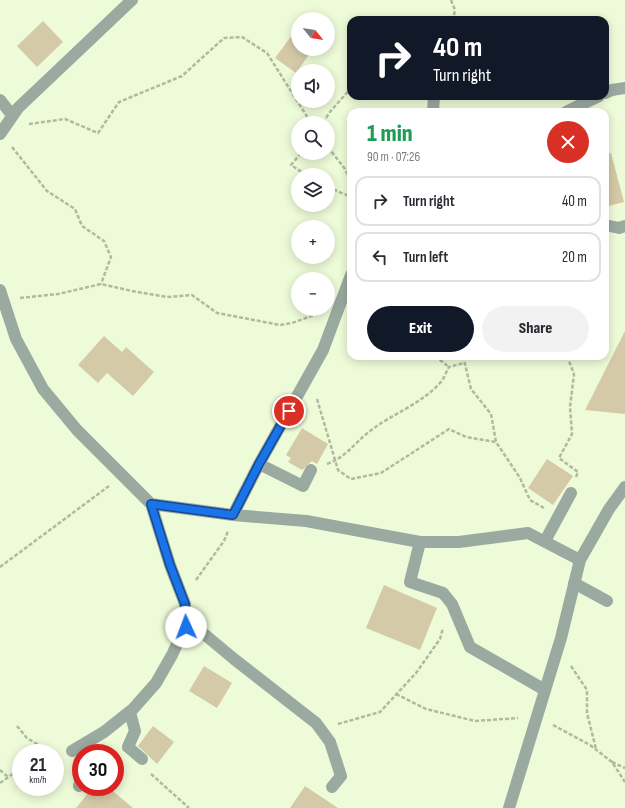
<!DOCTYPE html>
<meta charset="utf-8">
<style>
:root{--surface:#fff;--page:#f2f2f3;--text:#2b2b33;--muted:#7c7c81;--line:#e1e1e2;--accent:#111827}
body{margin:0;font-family:"Sofia Sans Condensed",sans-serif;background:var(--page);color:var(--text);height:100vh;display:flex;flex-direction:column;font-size:15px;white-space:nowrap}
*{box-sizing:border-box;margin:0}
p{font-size:13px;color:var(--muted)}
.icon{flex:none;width:22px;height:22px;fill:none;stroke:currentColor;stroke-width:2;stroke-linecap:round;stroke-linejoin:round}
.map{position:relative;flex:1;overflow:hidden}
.sheet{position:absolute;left:347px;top:108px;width:262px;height:252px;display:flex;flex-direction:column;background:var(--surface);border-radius:12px;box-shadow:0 2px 10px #0003}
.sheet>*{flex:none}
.hud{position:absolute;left:347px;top:16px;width:262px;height:84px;border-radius:12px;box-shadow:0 2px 10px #0003;background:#111827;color:#fff;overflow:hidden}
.needle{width:26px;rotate:120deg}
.buttons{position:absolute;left:291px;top:12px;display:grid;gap:8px}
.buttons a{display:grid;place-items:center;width:44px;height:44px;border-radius:50%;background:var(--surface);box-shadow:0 2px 10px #0003;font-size:20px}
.speed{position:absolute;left:12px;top:744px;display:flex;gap:8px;font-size:20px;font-weight:700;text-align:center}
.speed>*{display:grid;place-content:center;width:52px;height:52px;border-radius:50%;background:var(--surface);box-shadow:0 2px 10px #0003;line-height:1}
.speed small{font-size:10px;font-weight:400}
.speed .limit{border:6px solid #d22;background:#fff;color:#111}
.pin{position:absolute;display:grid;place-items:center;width:34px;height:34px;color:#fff;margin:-17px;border:2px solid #fff;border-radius:50%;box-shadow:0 1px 4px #0007}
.me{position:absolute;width:44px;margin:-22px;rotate:358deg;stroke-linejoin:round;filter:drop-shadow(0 0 3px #0008)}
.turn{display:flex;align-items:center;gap:14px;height:84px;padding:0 20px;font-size:18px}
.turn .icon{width:52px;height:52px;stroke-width:2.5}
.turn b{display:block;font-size:28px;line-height:34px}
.round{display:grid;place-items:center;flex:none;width:42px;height:42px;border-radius:21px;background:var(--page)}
.head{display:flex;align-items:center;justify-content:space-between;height:68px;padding:0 20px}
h1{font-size:24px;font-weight:800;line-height:30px;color:#1e9e55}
.primary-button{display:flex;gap:8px;margin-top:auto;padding:8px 20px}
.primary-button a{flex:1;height:46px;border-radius:24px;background:var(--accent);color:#fff;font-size:16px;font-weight:800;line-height:46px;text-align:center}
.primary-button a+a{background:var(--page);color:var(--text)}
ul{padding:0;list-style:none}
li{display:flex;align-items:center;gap:12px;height:50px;margin:0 8px 6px;padding:0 12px;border:2px solid var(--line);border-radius:12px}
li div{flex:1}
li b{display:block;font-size:15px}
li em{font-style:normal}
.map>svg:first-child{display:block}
</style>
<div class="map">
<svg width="625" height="808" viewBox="0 0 625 808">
<rect width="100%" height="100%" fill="#eefbd8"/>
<path fill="#d5caa7" d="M43 21 63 42 37 67 17 46Z
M298 27V49H313L296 73 275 58Z
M611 153 624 202 605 207V154Z
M625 331V414L585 410Z
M104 336 122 352 126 347 154 372 133 396 107 373 98 383 78 365Z
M302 428 328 444 317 464 312 461 302 470 288 462 291 458 286 455Z
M547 459 573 476 553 505 528 488Z
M384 585 437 608 420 650 366 628Z
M204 666 232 683 217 708 189 691Z
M153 726 174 742 157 764 138 746Z
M305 786 338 808H290Z
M93 787H108L133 808H76Z"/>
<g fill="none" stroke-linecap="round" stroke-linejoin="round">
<path stroke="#afba9e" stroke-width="2.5" stroke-dasharray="4 2" stroke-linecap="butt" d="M451 0 455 10 453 20
M323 123 329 113 351 88
M29 124 65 119 98 133 119 102 182 76 224 38 242 37 267 53 311 123
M12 147 47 191 75 209 82 226 104 241 111 257 101 284
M328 147 345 169 351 182
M301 153 291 165 306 175
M328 187 351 197
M20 298 58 294 101 284 132 291 167 297 192 295 217 313 280 325 292 323 317 314
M435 356 449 367
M463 356 471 389 491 414 496 442 520 478 530 500 544 508
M567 356 574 374 570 407 572 434 559 458 578 472 576 477
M317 399 338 470 351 479 381 473 449 429 466 437 496 442
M327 464C348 456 353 444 370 431 392 414 421 404 440 383 444 379 446 372 449 367L464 363
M0 567 109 486
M196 580 224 541 228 531
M571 666 587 690V713L596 749
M396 694 426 709 475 721 518 718
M338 724 380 712 416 673 440 639 443 628
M553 725 590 745 612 762 625 782
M17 726 27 738 52 753
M612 762 625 768
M0 770 8 777
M151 774 189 808
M0 783 21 768"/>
<path stroke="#9baaa0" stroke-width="12" d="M605 93 612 90 625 88
M0 100 12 115
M433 112 434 96
M566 112 599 96
M0 134 18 108 132 0
M605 225 619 228 625 226
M0 290 16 339 43 389 77 430 151 504 233 515 306 521 420 542H459L528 533 580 560 561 638 509 808
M259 464 303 486 311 470
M233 515 259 464 323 350 351 275
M545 541 571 493
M420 542 410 582 443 593 452 604 470 647 545 690
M580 560 609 509 625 487
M574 583 607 601
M185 618 234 659 316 723 330 742 341 776 332 787
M130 712 135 731 128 747 142 759
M72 751 104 732 133 709 156 683 172 655 185 627V604L170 565 151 504
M79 786 81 779"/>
</g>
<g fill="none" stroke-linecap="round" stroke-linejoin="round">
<g stroke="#114b97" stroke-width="10">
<path id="route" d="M186 627 185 604 170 565 151 504 233 515 259 464 289 411"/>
</g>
<use href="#route" stroke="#1a73e8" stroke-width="7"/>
</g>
</svg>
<div class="buttons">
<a><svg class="needle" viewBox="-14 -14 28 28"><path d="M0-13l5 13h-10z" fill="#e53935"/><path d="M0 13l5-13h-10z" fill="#7c7c81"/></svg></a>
<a><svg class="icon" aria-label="sound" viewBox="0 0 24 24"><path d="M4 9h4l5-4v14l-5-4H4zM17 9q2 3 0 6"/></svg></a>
<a><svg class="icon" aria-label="search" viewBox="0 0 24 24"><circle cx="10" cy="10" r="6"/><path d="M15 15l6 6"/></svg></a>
<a><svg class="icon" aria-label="layers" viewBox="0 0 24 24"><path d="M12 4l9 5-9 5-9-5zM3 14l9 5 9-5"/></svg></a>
<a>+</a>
<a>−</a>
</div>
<div class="speed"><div>21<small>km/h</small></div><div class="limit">30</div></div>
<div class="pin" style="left:289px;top:411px;background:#d93025"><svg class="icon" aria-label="arrive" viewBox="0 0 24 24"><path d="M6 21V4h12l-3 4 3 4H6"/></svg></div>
<svg class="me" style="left:186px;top:627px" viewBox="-20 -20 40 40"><circle r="19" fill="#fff"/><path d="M0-13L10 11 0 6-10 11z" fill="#1a73e8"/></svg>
<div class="hud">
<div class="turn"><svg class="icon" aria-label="right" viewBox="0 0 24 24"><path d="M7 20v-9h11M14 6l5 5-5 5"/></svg><div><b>40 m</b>Turn right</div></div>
</div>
<section class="sheet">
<div class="head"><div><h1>1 min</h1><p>90 m · 07:26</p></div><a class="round" style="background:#d93025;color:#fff"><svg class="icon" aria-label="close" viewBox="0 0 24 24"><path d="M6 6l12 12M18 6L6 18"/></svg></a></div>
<ul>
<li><svg class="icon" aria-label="right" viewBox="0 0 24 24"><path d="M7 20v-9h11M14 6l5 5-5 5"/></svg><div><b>Turn right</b></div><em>40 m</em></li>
<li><svg class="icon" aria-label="left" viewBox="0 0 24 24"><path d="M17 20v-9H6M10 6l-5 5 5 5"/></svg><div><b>Turn left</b></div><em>20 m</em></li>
</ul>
<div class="primary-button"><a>Exit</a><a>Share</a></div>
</section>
</div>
